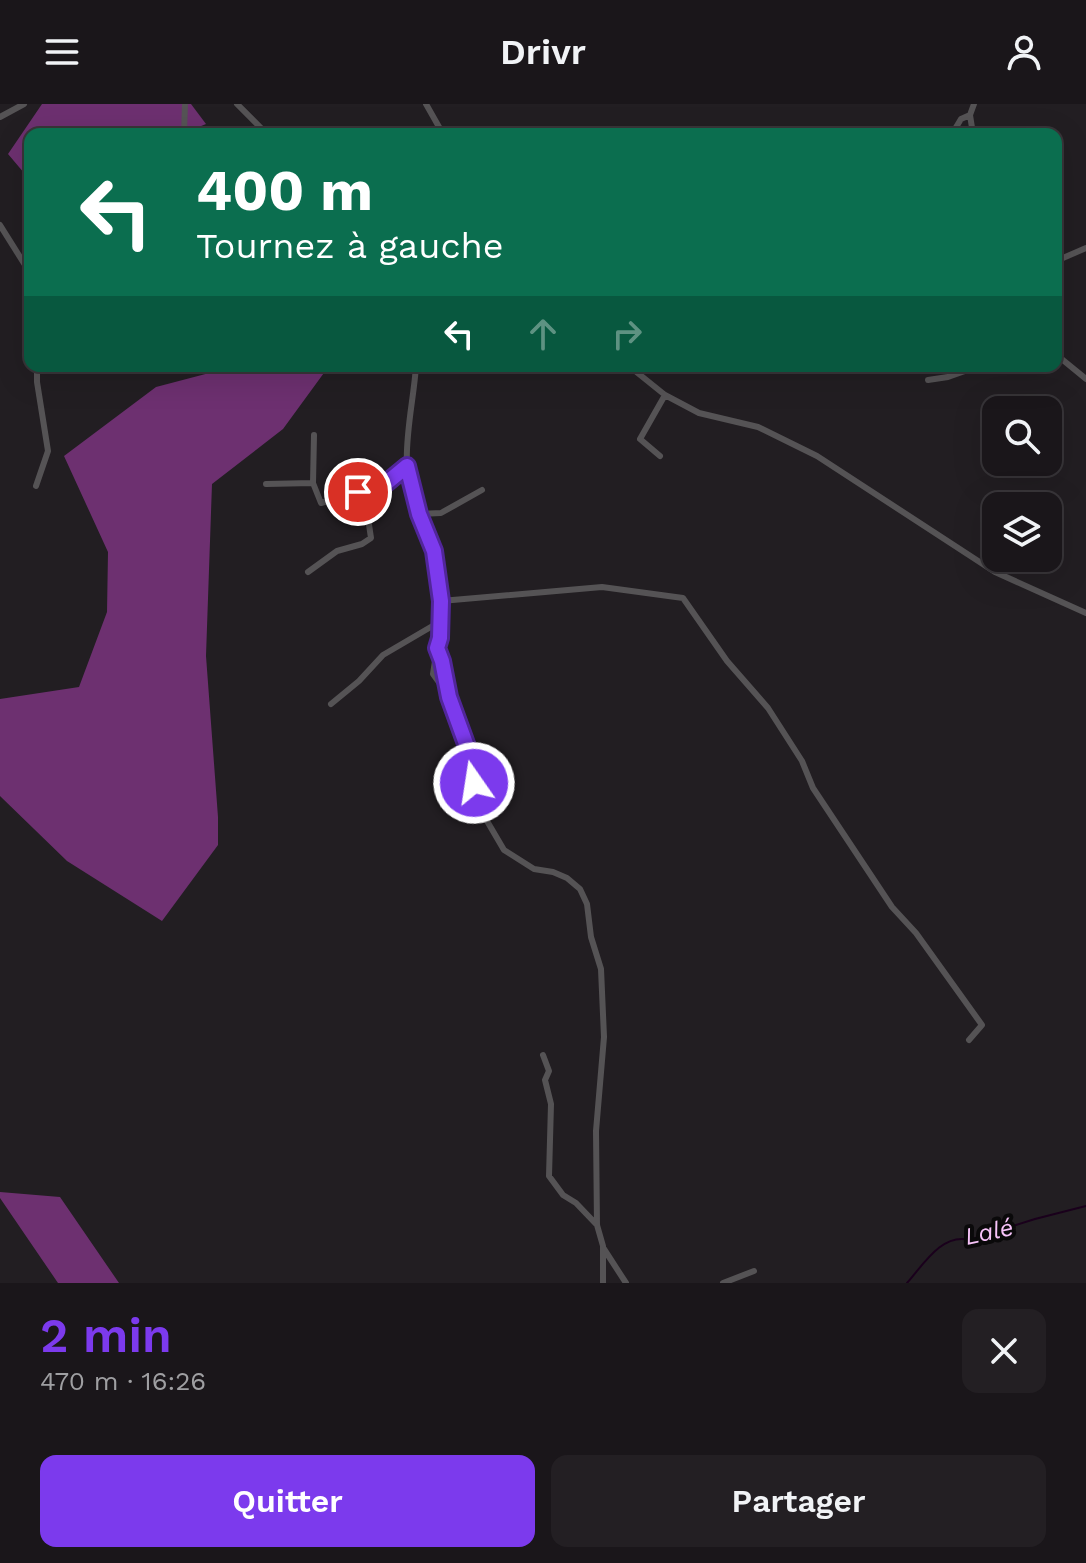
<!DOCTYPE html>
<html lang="fr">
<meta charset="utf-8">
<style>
:root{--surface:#1a161a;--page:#231f23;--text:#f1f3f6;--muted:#9f9fa2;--line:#383539;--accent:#7c3aed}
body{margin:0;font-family:"Work Sans",sans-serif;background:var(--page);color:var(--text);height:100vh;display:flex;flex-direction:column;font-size:30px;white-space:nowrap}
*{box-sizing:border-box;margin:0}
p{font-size:26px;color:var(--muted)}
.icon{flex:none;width:44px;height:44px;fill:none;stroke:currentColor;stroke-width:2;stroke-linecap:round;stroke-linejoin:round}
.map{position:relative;height:1179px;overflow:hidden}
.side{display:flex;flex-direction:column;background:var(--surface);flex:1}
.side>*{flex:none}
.banner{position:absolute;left:24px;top:24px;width:1038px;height:244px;border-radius:16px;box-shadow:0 8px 32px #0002,0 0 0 2px var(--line);background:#0b6e4f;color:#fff;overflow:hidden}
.tools{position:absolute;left:982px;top:292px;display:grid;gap:16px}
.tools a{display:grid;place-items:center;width:80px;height:80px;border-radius:16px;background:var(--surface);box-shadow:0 8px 32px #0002,0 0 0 2px var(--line);font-size:40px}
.pin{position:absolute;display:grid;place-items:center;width:68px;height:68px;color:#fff;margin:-34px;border:4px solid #fff;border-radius:50%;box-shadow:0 2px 8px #0007}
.me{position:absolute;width:88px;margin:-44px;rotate:347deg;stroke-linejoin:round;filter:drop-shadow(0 0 6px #0008)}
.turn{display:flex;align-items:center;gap:28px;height:168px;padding:0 40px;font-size:36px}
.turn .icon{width:104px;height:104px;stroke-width:2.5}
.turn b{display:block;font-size:56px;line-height:68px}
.lanes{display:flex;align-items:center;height:76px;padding:0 40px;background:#0003;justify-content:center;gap:40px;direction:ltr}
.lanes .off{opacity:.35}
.round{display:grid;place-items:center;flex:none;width:84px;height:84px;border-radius:16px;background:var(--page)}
.overview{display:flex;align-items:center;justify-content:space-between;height:136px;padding:0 40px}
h1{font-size:48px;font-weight:600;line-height:60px;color:var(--accent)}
.button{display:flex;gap:16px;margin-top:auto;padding:16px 40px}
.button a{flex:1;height:92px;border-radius:16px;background:var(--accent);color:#fff;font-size:32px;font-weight:600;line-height:92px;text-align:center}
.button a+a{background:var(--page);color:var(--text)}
header{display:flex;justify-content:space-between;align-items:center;height:104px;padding:0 40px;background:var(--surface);font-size:36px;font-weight:600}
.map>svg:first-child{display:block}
</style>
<header><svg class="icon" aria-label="menu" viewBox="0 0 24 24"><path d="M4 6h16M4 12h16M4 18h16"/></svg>Drivr<svg class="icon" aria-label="person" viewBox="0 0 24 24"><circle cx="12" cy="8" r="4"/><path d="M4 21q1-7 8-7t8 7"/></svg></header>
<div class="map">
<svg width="1086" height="1179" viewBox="0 0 1086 1179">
<rect width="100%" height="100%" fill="#221e22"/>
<path fill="#6d3070" d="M42 0H191L206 20 182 30H30V76L8 50Z
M236 262H329L283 325 212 380 206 552 218 713V741L162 817 67 757 0 692V595L79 583 107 508 108 448 64 352 156 283Z
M0 1088 60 1093 119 1179H58L0 1094Z"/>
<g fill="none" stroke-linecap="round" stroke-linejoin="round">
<path stroke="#1a001c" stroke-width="2" d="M907 1179C923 1161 942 1129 969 1136L1035 1115 1086 1102"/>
<path stroke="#555355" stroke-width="6" d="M237 0 267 30
M426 0 443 30
M0 13 24 0
M184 30 185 0
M952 30 961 15 970 11
M973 30 970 11 974 0
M0 121 30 169
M1056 157 1086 144
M1056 241 1058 252 1086 275
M416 262C414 293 405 331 407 362 409 391 424 418 433 445 441 471 445 518 437 544L442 557 449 593 469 648 470 666 478 692 487 717 504 746 534 765 553 768 567 774 580 785 587 800 591 833 601 865 604 933 596 1027 597 1121 603 1142V1179
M629 262 665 291 699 309 758 323 817 352 995 468 1086 509
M928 276 948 273 979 262
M314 331 313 379 321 399 384 381 407 363
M660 352 640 335 665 291
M266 380 313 379
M36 382 48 347 37 278V262
M419 410 441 409 482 386
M308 468 337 447 362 440 371 434 368 414 358 388
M441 497 602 483 683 494 727 557 768 604 802 657 813 684 892 803 916 829 982 921 969 936
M437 544 433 570 448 591
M331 600 359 577 383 551 441 517
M543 951 549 967 545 976 551 1000 549 1072 563 1091 576 1099 597 1121
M604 1145 626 1179
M723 1179 754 1167"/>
</g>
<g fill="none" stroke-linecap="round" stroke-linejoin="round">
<g stroke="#51269a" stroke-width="20">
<path id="route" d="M358 388 384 381 407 362 419 410 434 447 441 497 440 534 437 544 442 557 449 593 469 648 470 666 474 679"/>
</g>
<use href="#route" stroke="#7c3aed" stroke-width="14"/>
</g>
<g text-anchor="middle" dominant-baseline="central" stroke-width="8" stroke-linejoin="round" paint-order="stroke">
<g font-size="24" font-style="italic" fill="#f7c3f9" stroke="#0a090a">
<text transform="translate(989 1128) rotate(-12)">Lalé</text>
</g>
</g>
</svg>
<div class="tools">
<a><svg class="icon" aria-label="search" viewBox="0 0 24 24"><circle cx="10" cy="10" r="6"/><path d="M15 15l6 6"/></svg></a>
<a><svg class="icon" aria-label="layers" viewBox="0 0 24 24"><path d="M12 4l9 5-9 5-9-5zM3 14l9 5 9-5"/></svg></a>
</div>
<div class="pin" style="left:358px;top:388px;background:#d93025"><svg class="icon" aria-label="arrive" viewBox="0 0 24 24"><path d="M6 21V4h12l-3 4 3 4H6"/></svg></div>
<svg class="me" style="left:474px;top:679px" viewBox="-20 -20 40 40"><circle r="17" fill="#7c3aed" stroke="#fff" stroke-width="3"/><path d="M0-11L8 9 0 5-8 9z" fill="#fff"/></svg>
<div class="banner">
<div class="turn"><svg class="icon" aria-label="left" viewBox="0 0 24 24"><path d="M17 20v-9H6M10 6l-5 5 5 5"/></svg><div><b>400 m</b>Tournez à gauche</div></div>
<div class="lanes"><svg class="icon" aria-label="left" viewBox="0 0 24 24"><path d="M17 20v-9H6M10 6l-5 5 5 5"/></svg><svg class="icon off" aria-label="ahead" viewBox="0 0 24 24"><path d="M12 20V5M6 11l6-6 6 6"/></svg><svg class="icon off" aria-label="right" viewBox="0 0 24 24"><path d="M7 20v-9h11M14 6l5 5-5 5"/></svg></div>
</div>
</div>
<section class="side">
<div class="overview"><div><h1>2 min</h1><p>470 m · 16:26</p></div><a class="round"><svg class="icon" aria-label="close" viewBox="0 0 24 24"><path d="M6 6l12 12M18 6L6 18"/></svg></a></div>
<div class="button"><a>Quitter</a><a>Partager</a></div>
</section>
